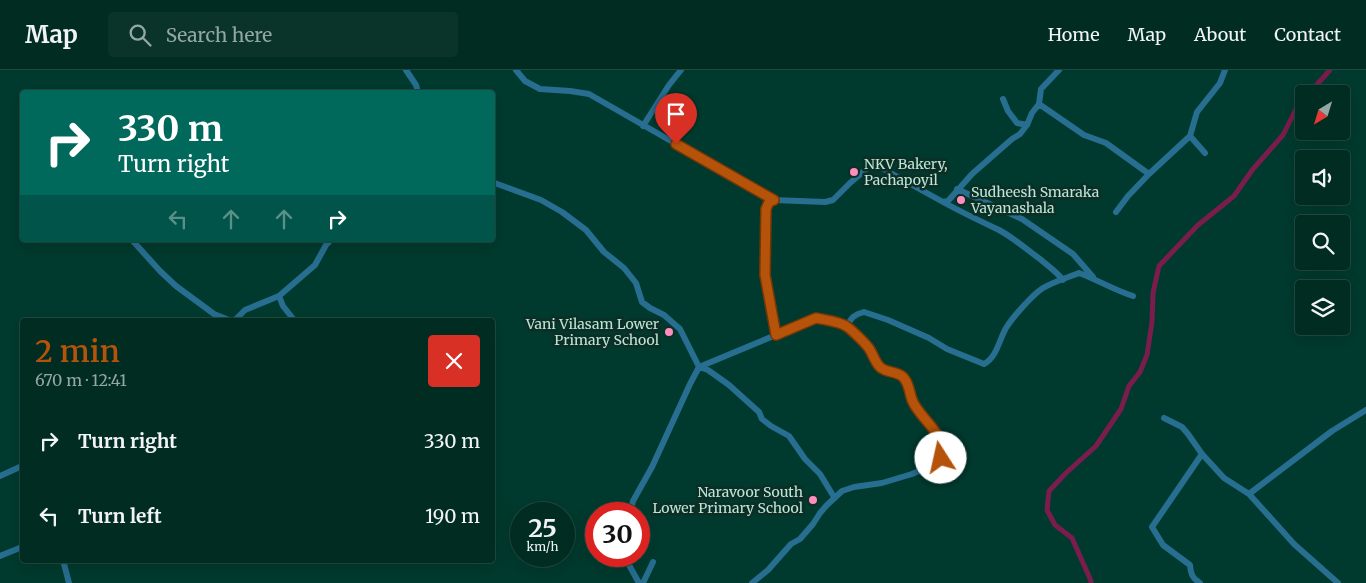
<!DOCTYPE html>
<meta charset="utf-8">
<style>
:root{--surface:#002c22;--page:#0a342a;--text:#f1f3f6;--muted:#95a7a5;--line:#224840;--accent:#b45309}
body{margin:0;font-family:Merriweather,serif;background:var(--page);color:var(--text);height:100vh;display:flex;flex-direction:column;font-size:19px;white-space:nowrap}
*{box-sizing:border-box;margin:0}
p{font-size:16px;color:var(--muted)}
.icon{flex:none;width:28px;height:28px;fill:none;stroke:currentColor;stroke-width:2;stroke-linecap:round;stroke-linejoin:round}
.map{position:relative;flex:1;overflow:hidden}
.side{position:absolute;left:20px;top:248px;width:475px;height:245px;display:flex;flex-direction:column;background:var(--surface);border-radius:5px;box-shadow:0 5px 20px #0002,0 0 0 1px var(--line)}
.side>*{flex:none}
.top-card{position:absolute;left:20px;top:20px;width:475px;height:152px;border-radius:5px;box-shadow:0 5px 20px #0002,0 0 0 1px var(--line);background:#00695c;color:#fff;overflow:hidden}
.needle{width:32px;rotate:218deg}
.tools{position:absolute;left:1295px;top:15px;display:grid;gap:10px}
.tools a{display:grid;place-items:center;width:55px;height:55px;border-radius:5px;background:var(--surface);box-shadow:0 5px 20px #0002,0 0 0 1px var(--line);font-size:25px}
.speed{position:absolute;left:510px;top:432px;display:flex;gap:10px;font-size:25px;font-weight:700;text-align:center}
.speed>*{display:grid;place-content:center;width:65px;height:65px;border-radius:50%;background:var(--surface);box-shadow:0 5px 20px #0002,0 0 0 1px var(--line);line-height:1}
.speed small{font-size:12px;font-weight:400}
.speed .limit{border:8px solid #d22;background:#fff;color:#111}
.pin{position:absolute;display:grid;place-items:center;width:42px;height:42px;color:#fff;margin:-51px -21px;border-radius:50% 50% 50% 0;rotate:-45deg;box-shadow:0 0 5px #0007}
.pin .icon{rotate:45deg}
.me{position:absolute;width:55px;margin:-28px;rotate:350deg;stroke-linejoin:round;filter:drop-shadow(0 0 4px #0008)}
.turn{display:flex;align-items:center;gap:18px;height:105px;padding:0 15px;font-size:22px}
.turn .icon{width:65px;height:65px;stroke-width:2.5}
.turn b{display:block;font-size:35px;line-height:42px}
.lanes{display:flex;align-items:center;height:48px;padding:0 15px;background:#0003;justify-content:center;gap:25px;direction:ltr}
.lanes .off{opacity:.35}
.round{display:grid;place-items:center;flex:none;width:52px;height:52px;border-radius:5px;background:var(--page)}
.headline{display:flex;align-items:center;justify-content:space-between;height:85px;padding:0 15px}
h1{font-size:30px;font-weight:600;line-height:38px;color:var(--accent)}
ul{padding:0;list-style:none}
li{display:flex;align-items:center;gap:15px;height:75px;padding:0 15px}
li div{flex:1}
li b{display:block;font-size:19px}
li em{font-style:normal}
header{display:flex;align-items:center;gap:30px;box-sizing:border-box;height:70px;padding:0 25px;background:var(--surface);border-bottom:1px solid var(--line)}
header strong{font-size:24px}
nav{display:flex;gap:28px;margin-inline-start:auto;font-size:18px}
.search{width:350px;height:45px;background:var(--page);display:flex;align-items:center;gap:12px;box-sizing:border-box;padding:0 18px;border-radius:5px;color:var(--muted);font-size:19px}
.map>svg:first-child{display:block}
</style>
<header>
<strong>Map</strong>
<div class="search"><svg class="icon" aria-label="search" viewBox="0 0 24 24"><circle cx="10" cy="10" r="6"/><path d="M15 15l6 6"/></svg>Search here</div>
<nav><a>Home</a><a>Map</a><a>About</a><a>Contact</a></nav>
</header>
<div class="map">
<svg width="1366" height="513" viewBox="0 0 1366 513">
<rect width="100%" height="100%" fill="#003a2e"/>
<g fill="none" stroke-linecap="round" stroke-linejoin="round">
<path stroke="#7a1c4c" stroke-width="5" d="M1307 24 1312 20 1330 0
M1091 513V511L1072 468 1055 455 1047 440 1049 421 1066 403 1096 376 1121 339 1129 316 1140 302 1147 285 1152 252 1153 223 1159 196 1198 155 1234 126 1253 99 1283 65 1298 35 1304 26"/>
<path stroke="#276e90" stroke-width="6" d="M406 0 416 15 418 22
M516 0 525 11 540 19 570 21 589 24 774 130
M1003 29 1008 41 1017 53 1027 55
M1039 34 1084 65 1106 73 1149 104
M643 56 669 15 681 0
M1190 66 1205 83
M492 112 541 130 562 142 586 160 604 182 624 198 636 213 642 232 650 238 664 245 680 259 699 297 708 300 729 315 759 342 762 349 771 356 789 366 805 389 820 404 834 427
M957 119 1022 149 1073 184 1093 207
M943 132C961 142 980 151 999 160 1014 168 1026 179 1040 189 1048 196 1056 201 1063 210
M1116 142 1128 126 1149 104 1190 66 1197 42 1220 13 1225 0
M132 170 160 201 176 216 214 244 229 250
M279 226 283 236 294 250
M235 250 245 240 279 226 315 195 326 175 331 170
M776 265 816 248 846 256
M1164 348 1182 357 1188 364 1202 384 1224 408 1249 424 1294 474 1338 513
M0 406 22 396
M1249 424 1332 361 1366 340
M630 444 633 431 652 397 690 314 699 297 776 265 765 205 766 139 769 132 774 130 825 132 833 130 850 113 871 95 878 96 943 132 948 131 972 104 1012 69 1020 64 1027 55 1032 43 1039 34 1041 19 1059 0
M0 486 22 477
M626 486 629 495 639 513
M63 490 69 513
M643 513 653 492
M752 513 768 500 791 474 800 469 813 454 820 443 827 435 842 421 854 417 882 413 912 404 933 395 941 388 943 381 941 371 932 358 912 330 910 320 905 309 899 303 881 299 874 289 869 278 846 256 853 247 858 244 864 242 888 250 929 268 947 279 984 294C997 287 999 270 1006 258 1013 247 1032 225 1043 218 1053 212 1069 207 1079 203 1098 210 1114 220 1133 226
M1200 513C1192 508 1191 504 1190 495L1163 475 1152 457 1202 384"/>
</g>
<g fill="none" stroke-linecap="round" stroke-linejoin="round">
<g stroke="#753606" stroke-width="12">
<path id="route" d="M676 74 774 130 769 132 766 139 765 205 776 265 816 248C825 250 837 251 846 256 851 259 864 272 868 277 873 283 874 291 880 297 886 303 897 301 903 307 910 314 909 324 913 332 922 351 947 364 941 388"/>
</g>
<use href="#route" stroke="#b45309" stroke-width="9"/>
</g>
<g fill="#fd8ebe" stroke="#0d2d25" stroke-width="2">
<circle cx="854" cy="102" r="5"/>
<circle cx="961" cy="130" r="5"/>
<circle cx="669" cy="262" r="5"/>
<circle cx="813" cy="430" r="5"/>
</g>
<g text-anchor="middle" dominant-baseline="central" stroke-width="5" stroke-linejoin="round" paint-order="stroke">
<g font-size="14" fill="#b9e6d7" stroke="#0d2d25" text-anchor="start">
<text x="864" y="94">NKV Bakery,<tspan x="864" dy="16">Pachapoyil</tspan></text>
<text x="971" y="122">Sudheesh Smaraka<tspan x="971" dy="16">Vayanashala</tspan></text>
<text x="659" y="254" text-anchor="end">Vani Vilasam Lower<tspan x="659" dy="16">Primary School</tspan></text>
<text x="803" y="422" text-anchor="end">Naravoor South<tspan x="803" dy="16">Lower Primary School</tspan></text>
</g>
</g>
</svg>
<div class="tools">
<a><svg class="needle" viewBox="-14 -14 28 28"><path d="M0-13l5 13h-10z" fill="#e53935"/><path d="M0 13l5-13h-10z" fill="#95a7a5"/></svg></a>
<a><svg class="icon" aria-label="sound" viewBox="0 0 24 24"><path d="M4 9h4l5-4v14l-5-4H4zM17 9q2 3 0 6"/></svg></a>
<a><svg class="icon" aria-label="search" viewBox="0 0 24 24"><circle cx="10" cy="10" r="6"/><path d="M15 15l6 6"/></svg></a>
<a><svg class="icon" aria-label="layers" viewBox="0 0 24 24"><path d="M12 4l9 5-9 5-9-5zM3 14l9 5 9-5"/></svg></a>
</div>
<div class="speed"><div>25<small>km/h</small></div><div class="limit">30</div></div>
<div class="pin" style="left:676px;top:74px;background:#d93025"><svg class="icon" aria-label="arrive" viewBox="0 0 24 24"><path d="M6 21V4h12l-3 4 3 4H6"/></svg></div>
<svg class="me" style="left:941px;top:388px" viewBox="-20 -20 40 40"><circle r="19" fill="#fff"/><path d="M0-13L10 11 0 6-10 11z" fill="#b45309"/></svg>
<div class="top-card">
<div class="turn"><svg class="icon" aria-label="right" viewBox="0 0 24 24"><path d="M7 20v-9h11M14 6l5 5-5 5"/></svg><div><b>330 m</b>Turn right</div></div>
<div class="lanes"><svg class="icon off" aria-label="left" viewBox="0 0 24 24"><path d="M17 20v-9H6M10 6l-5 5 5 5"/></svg><svg class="icon off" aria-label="ahead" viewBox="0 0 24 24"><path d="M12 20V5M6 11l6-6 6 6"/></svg><svg class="icon off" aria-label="ahead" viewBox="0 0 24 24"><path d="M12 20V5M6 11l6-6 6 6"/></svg><svg class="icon" aria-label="right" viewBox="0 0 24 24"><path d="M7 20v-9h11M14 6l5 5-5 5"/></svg></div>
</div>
<section class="side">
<div class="headline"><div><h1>2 min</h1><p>670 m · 12:41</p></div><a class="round" style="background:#d93025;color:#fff"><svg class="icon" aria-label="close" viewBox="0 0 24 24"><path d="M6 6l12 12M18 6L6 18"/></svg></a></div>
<ul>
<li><svg class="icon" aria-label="right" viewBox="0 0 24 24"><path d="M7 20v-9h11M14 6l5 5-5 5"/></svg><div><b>Turn right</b></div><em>330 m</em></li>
<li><svg class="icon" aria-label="left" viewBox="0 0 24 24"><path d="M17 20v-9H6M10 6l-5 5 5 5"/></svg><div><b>Turn left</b></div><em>190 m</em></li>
</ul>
</section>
</div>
